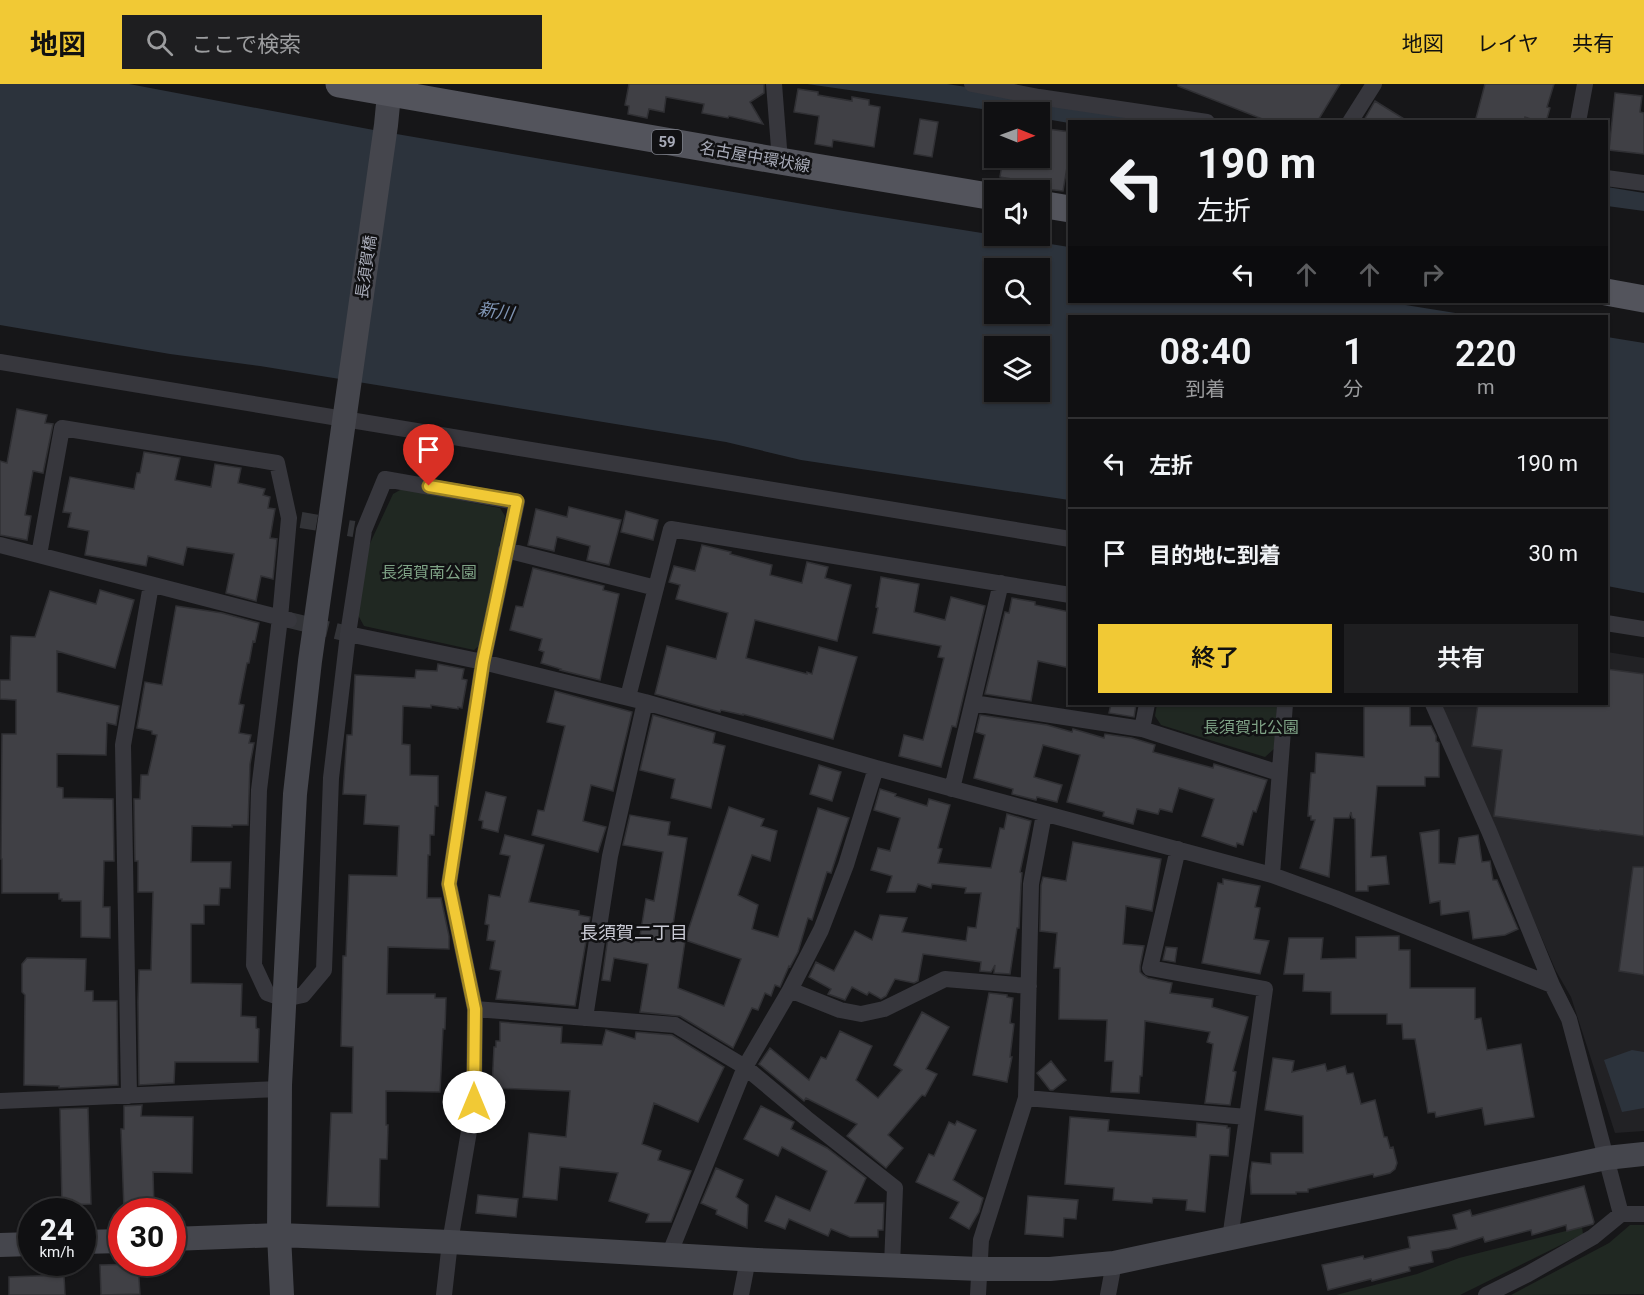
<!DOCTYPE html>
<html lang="ja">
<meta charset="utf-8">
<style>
:root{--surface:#101012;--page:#1e1e20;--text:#f1f3f6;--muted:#9c9d9f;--line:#303032;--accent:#f1c935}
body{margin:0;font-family:Roboto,"Noto Sans JP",sans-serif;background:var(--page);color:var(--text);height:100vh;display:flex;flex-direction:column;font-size:22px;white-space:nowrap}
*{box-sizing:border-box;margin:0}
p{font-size:20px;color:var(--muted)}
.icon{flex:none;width:33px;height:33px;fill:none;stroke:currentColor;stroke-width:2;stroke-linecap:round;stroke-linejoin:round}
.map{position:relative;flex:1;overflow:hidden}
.side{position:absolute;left:1068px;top:231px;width:540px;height:390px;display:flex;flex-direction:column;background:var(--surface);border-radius:0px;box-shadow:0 2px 4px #0004,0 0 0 2px var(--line)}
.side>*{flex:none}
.hud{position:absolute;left:1068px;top:36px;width:540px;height:183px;border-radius:0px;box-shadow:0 2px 4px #0004,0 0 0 2px var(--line);background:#101012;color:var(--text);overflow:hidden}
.needle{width:39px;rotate:91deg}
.controls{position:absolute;left:984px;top:18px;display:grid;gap:12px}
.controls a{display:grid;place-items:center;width:66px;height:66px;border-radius:0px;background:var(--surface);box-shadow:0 2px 4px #0004,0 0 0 2px var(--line);font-size:30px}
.speed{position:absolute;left:18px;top:1114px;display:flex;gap:12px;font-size:30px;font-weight:700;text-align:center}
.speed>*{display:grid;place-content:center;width:78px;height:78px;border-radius:50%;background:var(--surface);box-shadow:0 2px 4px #0004,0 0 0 2px var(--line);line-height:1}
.speed small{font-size:15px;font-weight:400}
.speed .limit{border:9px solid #d22;background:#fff;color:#111}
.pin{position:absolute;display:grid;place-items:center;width:51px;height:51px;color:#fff;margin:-62px -26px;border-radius:50% 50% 50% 0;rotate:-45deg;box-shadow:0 0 6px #0007}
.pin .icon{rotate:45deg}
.me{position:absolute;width:66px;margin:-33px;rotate:0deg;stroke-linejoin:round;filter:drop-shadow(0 0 4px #0008)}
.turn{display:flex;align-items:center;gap:21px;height:126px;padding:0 30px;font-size:27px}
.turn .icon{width:78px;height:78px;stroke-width:2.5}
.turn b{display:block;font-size:42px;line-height:51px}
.lanes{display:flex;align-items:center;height:57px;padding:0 30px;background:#0003;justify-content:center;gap:30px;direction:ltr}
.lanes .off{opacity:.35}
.eta{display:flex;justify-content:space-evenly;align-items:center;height:102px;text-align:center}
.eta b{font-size:36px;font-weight:600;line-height:42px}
.cta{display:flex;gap:12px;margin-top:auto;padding:12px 30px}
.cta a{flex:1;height:69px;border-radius:0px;background:var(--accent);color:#111;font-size:24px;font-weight:600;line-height:69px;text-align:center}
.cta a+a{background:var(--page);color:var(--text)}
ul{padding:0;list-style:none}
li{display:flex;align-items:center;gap:18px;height:90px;padding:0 30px;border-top:2px solid var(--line)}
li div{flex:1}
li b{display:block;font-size:22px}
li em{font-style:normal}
header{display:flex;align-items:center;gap:36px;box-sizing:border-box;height:84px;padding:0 30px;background:var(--accent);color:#111}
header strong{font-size:28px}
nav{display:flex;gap:33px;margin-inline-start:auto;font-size:21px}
.search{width:420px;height:54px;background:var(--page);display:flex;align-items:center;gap:15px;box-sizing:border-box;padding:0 21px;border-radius:0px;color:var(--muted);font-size:22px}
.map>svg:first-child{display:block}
</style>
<header>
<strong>地図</strong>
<div class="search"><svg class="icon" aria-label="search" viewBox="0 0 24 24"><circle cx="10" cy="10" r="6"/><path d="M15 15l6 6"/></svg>ここで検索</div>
<nav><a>地図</a><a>レイヤ</a><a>共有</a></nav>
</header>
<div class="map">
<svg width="1644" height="1211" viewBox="0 0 1644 1211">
<rect width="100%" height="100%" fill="#161618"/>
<path fill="#222225" d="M1607 568 1644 574V1047L1615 1049 1571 913 1556 887 1440 620H1606Z"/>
<path fill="#202822" d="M402 405 500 424 505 432 481 560 474 566 364 542 358 531 366 468 393 410Z
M1157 620H1277L1274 665 1265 673 1161 641 1155 632Z
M1630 1141H1644V1210L1511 1211 1609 1159Z
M1582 1143 1583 1150 1460 1211H1336L1417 1190 1459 1174Z"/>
<path fill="#2c333c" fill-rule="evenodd" d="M0 0H129L379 47 844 127 1069 163 1070 218H1387L1474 232H1070L1069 416 801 376 726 358 260 282 170 270 0 241ZM994 184H1040V230H994ZM994 262H1040V308H994Z
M807 0H947L1185 37 1070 38 1069 39 1040 34V28H1003Z
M1607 103 1644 109V127L1607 122Z
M1607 253 1644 259V509L1607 502Z
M1632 966 1644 968V1024L1622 1028 1604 976Z"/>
<path fill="#404045" stroke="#303034" stroke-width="1.5" d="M629 0H764V9L750 18 763 40 729 32 728 34 702 29 704 20 666 13 664 28 649 25 647 34 628 30 629 22 625 21Z
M1178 0H1340L1317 38H1270L1178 2Z
M1485 0H1554L1547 23 1550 24 1546 38H1539L1525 33 1524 38H1475Z
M798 5 818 8V11L852 17V13L869 16V21L880 23 874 63 833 56 832 63 815 60 819 32 794 28Z
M1615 9 1642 12 1640 28 1644 29V70L1609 66Z
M1375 17 1409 38H1363Z
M920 35 938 38 932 73 914 70Z
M1040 44 1070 48V66L1063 107 1046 105 1047 101 1000 93 1003 74H1040Z
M17 325 47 331 45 339 53 340 43 389 33 387 25 431 31 432 27 456 0 451V377L7 379Z
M144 368 180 374 175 396 211 403 215 380 241 384 238 399 265 405 263 411 270 413 268 424 275 425 270 454 277 455 273 495 261 492 256 517 226 509 234 470 187 463 183 481 148 472 146 482 85 471 89 447 68 443 71 429 63 428 70 393 134 405 137 389H140Z
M569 423 621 436 609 481 587 476 590 462 557 453 554 467 528 461 536 425 567 433Z
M626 427 658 436 653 456 621 448Z
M702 461 731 468 730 470 772 481 770 491 802 499 807 478 828 483 825 494 851 501 837 557 755 536 746 574 807 590V588L812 590 819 563 857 573 833 655 743 630V631L721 626 720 628 655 610 667 562 716 575 728 529 676 515 680 501 669 498 674 482 695 487Z
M533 484 604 502 603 506 619 510 600 596 560 586 561 585 541 579 544 568 539 566 542 555 510 546 516 522 523 523Z
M881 493 919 500 914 528 945 536 951 513 985 522 956 643 952 642 941 683 899 672 904 651 923 656 944 574 938 573 941 562 873 549 878 524 876 523Z
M100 506 134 516 115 584 57 567V608L119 622 116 641 107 639 106 671 57 670V703L63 704V714L113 715 114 777H104L103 823H110V854L81 853V817H62V815H59V809H2V775H1L2 650H16V616L0 615V596H10L11 552 35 553 50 507 96 520Z
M1012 514 1035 518V521L1070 528V584L1038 577 1031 617 985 610 1005 528 1009 529Z
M176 522 222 529 259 539 255 558 253 557 249 579H247L239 620 244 621 239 649 251 651 249 659H254L250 680 248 741H232V743L192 742 191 778H231L230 804H220L219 821H204V840H191V899L242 900 241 932 256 933V944L259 945 258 978H175L174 999 139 1001 138 918 139 886H151L153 808H138V777H135L134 715H140L141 691H148L157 651 152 650V647L137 644 145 598 162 601Z
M438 580 464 585 462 595 467 596 462 624 458 623V625L431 621V624L403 622 402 660 410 661V691L438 692V722H435L434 751H430V771H428L427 814H441L449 852V865L388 863 387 910H435V914H446L445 945H443L440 1008 386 1007V1041H388L387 1075H380L379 1123 327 1122 331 1029H352L353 963 341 962 343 872H346L349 791 397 792 399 742 364 740 366 711 343 710 347 651H352L355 591 415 594 416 586 437 587Z
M1606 585 1644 590V752L1600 746V747L1494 732 1502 666 1472 662 1478 620H1606Z
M555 607 632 628 613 707 591 701 583 737 606 743 598 768 532 751 538 726 544 727 565 642 547 638Z
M1111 620H1136L1134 633 1109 629Z
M1364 620H1410V642H1431L1436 652V657L1439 659V693H1425V702H1377L1371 773 1386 772 1389 800 1368 802V807H1356L1355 735 1352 734 1351 728 1349 734H1334L1329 793 1300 784 1315 736H1311V732H1308L1311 689H1315L1316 669 1364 673Z
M653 631 715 649 713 659 725 662 711 724 671 714 675 695 640 686Z
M980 631 1047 641 1072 648 1073 645 1104 654 1105 650 1132 654 1155 661 1153 668 1213 684 1214 680 1267 696 1256 728 1253 727 1243 761 1237 759 1236 763 1202 752 1214 715 1179 704 1172 728 1160 725 1158 730 1137 725 1133 740 1103 732 1104 728 1067 718 1080 671 1043 661 1034 693 1062 701 1057 718 1037 713 1036 716 1012 710 1013 705 974 694 985 651 976 648Z
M819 681 841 688 832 717 810 710Z
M880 705 896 710 895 712 927 722 929 715 950 721 938 764 942 765 938 779 991 784 1000 744 1004 745 1007 730 1031 737 1020 788 1022 789 1021 800 1019 844H1017L1010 890 994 889 995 881 991 888 980 887 981 878 923 870 918 897 914 899 895 895 886 912 881 915 869 908 867 911 852 903 845 916 828 910 831 905 809 893 816 878 834 887 855 847 872 856 880 831 907 834 902 848 966 857 968 843 976 844 981 809H965L966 804 932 800 931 804 918 800 915 808H887L892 792 871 786 878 764 890 767 900 734 874 726Z
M486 708 506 713 498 748 482 744 483 737 479 736Z
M729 723 764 735 761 742 777 747 770 777 752 771 738 811 758 821 752 845 778 853 818 724 849 734 831 789 827 788 812 836 808 834 798 868 790 883 789 882 780 903 775 901 771 912 765 909 758 926 752 924 733 964 680 932 640 928 648 880 614 874 610 897 602 896 608 853 639 858 646 815 654 817 663 768 623 761 630 731 670 738 668 751 687 754 671 853 685 857 678 904 724 922 741 875 685 856Z
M1439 746V779L1455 780 1459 754 1478 751 1482 778 1490 777 1493 796H1497L1518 845 1505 851 1473 855 1469 827 1441 831 1440 817 1430 819 1420 749Z
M505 751 544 761 529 818 579 827V831L590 833 575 922 496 915 501 887 490 885 495 857 487 856 489 841 485 840 489 811 500 813 510 772 500 770Z
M1073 758 1161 775 1152 827 1126 822 1123 860 1144 862 1140 882V888L1143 891 1148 894 1172 899 1170 909 1213 915 1212 923 1248 933 1233 987 1236 988 1230 1021 1205 1019 1213 960 1207 958 1210 948 1145 937 1142 992H1140L1139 1009 1111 1008 1113 977H1105L1107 936 1059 935 1060 884H1054L1057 849 1040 847 1041 801 1043 793 1066 797Z
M1633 783H1644V891L1619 887Z
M1223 795 1260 802 1255 823 1260 824 1254 855 1269 857 1260 890 1202 879 1218 799 1223 800Z
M1399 852V866H1410V904H1475V935L1481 934 1487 966 1521 960 1534 1033 1485 1041 1482 1024 1436 1033 1435 1028 1428 1029 1415 955H1403L1402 940H1387V930H1331V908L1303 907 1304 890H1284L1289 854H1323L1321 875 1356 874V853Z
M1166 863 1177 864 1175 878 1163 876Z
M27 874 86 875 85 907H93V917H117L118 1001 59 1004V1002L24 1001 25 911 22 908V880Z
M989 909 1007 911V913L1013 914 1010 939 1014 940 1010 973H1012L1007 998 973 991Z
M922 928 949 943 926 985 937 990 925 1012 922 1011 888 1051 903 1064 886 1084 847 1052 857 1040 806 1014 804 1017 759 980 770 964 809 996 821 973 826 975 840 947 872 962 856 996 878 1014 902 986 894 981Z
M500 938 562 943 561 959 602 961 606 946 635 955 636 948 672 951 724 983 698 1038 654 1019 642 1060 661 1067 658 1076 691 1087 671 1138H646L649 1130 609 1117 618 1089 560 1083 557 1116 523 1113 529 1049 566 1053 570 1007 492 1004 494 963H496V957H500Z
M1273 974 1294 977 1292 988 1325 980 1327 987 1345 982 1347 990 1353 989 1361 1020 1375 1016 1384 1053H1387L1390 1064 1393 1063 1397 1079 1395 1085 1390 1089 1374 1093 1373 1090 1308 1105V1108H1296V1110H1251L1250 1092 1252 1078 1271 1080V1069H1303V1032L1265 1026Z
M1051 977 1066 996 1053 1006H1050L1037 989Z
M142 1021 141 1032 193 1033 192 1089 153 1088 154 1125 124 1126 121 1045H124V1022Z
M761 1022 794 1038 791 1045 827 1064 866 1094 855 1119H884L883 1146H878V1153H850L831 1145 828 1152 789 1135 785 1145 765 1137 776 1112 810 1127 827 1087 782 1063 778 1072 744 1055Z
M88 1024 91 1120 62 1121 60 1025Z
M1070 1033 1109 1036 1108 1047 1196 1053 1197 1039 1227 1042V1044H1230L1228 1072 1210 1071 1205 1128 1186 1126 1187 1116 1153 1114 1152 1119 1113 1116 1114 1104 1065 1100Z
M957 1037 976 1046 953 1096 983 1114 979 1128 969 1145 950 1134 959 1118 916 1098 929 1070 934 1072 949 1038 955 1041Z
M716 1084 743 1096 736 1113 748 1121 747 1144 716 1130 717 1126 701 1119Z
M1584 1102 1594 1138 1593 1140 1567 1147 1566 1141 1532 1151 1531 1146 1485 1158 1483 1153 1449 1164 1431 1167 1433 1178 1409 1183 1410 1187 1372 1197 1371 1195 1328 1206 1322 1181 1363 1172 1364 1175 1410 1164 1408 1153 1457 1145 1453 1131 1470 1126 1472 1132Z
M478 1111 518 1115 516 1133 476 1129Z
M1028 1112 1078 1116 1076 1135 1064 1134 1063 1153 1025 1150Z
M138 1180 140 1210 101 1211 100 1181Z
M64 1191 65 1211H9V1193Z"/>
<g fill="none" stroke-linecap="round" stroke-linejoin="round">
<path stroke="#333438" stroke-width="16" stroke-dasharray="16 8" stroke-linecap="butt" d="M301 436 354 445
M289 536 348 550"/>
<path stroke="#37373d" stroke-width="16" d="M774 0 780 77
M972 0 1039 13 1207 38
M1350 38 1374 0
M1578 38 1585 0
M1606 94 1644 99
M0 278 1070 455
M0 461 289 536
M506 466 656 504
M39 471 62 344 277 379 289 434 280 534 259 706 254 881 267 909 284 915 303 911 324 886 331 694 348 550 364 446 385 395 517 418 483 578 449 800 475 925 474 1018 450 1158 444 1211
M1606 539 1644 545
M348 550 483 578 645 618 876 684 1272 791 1335 814 1552 901
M628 613 671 445 1070 511
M973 619 1142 645 1279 689
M1433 620 1489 747 1552 901 1569 935 1621 1130
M1142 645 1147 620
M952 705 1001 499
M1178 765 1150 884 1265 905 1230 1155
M1272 791 1285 620
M790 906 840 926 861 930 884 925 945 895 1029 902
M475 925 675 941 745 983 806 1034 895 1104 892 1182
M585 934 610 772 645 618
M129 1012 123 661 151 501
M1026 1014 1247 1033
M0 1017 280 1005
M669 1171 745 983 790 906 821 846 846 781 876 684
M741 1211 748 1175
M978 1211 981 1156 1026 1014 1031 800 1044 730
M1108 1211 1114 1179
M1486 1211 1528 1190 1593 1153 1621 1130H1644"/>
<path stroke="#45464d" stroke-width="24" d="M172 1155 279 1151 450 1158 757 1176 979 1185H1050L1114 1179 1606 1074 1644 1070
M82 1158 122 1157
M0 1161 32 1160
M282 1211 279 1151 280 1001 295 710 310 577 386 41 390 0"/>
<path stroke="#53545c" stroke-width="27" d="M339 0 780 77 994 113
M1040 120 1070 125
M1606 208 1644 215"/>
</g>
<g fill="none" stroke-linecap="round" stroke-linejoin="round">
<g stroke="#9d8322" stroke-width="15">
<path id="route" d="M429 402 517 417 483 578 449 800 475 925 474 1018"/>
</g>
<use href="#route" stroke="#f1c935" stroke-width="10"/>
</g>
<g text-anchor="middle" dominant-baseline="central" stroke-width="5" stroke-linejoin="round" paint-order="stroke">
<rect fill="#111113" stroke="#7b7d86" stroke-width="1.5" x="652" y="46" width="30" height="24" rx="4.5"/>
<g font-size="15" font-weight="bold" fill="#a8abb8">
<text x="667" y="58">59</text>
</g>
<g font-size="16" fill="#a8abb8" stroke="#111113">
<text transform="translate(755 73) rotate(10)">名古屋中環状線</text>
<text transform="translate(366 183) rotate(-82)">長須賀橋</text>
</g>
<g font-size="16" fill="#7fa386" stroke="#111113">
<text x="429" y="488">長須賀南公園</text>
<text x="1251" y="643">長須賀北公園</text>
</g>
<g font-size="18" font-style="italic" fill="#7f94b3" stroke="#111113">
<text transform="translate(496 227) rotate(9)">新川</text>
</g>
<g font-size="18" fill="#c9cad4" stroke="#111113">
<text x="634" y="848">長須賀二丁目</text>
</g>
</g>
</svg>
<div class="controls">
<a><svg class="needle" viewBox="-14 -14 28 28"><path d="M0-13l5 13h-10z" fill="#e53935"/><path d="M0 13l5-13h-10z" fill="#9c9d9f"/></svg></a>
<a><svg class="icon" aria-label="sound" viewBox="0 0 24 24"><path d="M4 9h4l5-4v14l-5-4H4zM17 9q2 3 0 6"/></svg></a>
<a><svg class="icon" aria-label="search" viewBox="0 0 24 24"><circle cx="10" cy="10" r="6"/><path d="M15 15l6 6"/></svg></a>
<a><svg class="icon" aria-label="layers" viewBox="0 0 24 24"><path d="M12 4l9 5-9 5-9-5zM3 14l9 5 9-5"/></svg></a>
</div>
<div class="speed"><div>24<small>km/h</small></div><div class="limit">30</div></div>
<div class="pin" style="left:429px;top:402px;background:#d93025"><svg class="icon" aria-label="arrive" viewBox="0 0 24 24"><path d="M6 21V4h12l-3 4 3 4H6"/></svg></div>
<svg class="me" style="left:474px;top:1018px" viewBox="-20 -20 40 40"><circle r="19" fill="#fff"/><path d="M0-13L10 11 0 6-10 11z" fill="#f1c935"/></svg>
<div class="hud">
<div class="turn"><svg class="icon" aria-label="left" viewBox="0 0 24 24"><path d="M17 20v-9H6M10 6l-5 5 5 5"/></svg><div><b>190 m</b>左折</div></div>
<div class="lanes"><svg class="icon" aria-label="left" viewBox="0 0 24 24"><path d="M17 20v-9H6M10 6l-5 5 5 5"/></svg><svg class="icon off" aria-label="ahead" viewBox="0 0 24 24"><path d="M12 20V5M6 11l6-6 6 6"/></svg><svg class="icon off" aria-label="ahead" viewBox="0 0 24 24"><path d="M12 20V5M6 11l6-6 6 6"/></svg><svg class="icon off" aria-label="right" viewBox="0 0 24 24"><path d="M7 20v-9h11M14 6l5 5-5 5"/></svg></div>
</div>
<section class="side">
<div class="eta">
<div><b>08:40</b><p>到着</p></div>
<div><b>1</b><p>分</p></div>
<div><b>220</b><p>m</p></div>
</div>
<ul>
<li><svg class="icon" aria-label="left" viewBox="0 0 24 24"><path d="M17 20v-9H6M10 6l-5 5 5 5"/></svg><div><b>左折</b></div><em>190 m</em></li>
<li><svg class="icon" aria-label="arrive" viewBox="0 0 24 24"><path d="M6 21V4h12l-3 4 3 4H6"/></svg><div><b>目的地に到着</b></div><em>30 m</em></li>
</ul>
<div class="cta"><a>終了</a><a>共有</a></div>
</section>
</div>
